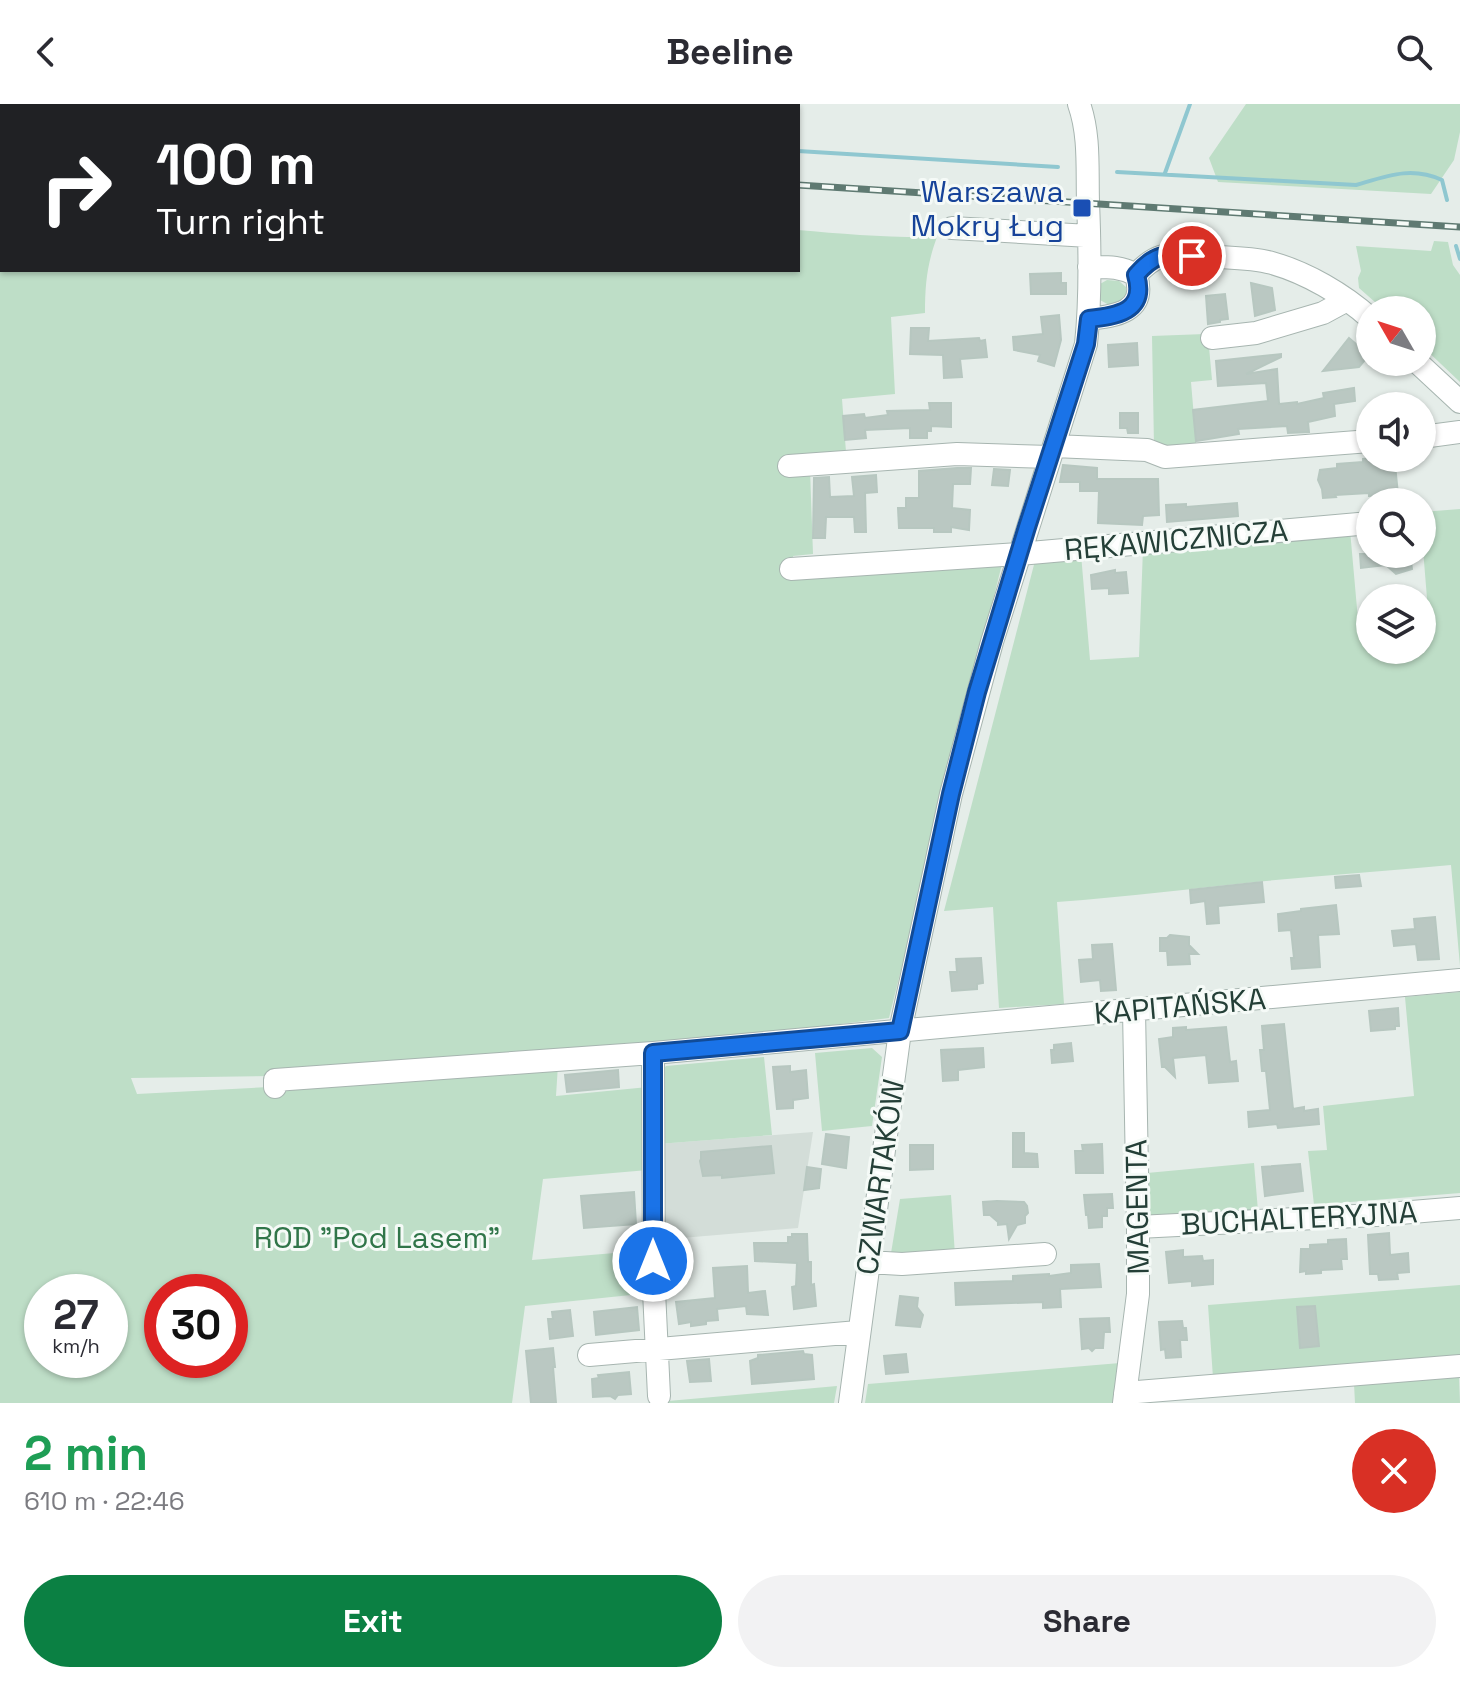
<!DOCTYPE html>
<meta charset="utf-8">
<style>
:root{--surface:#fff;--page:#f2f2f3;--text:#2b2b33;--muted:#7c7c81;--accent:#0b8043}
body{margin:0;font-family:"Space Grotesk",sans-serif;background:var(--page);color:var(--text);height:100vh;display:flex;flex-direction:column;font-size:30px;white-space:nowrap}
*{box-sizing:border-box;margin:0}
p{font-size:26px;color:var(--muted)}
.icon{flex:none;width:44px;height:44px;fill:none;stroke:currentColor;stroke-width:2;stroke-linecap:round;stroke-linejoin:round}
.map{position:relative;height:1299px;overflow:hidden}
.details{display:flex;flex-direction:column;background:var(--surface);flex:1}
.details>*{flex:none}
.top-card{position:absolute;left:0px;top:0px;width:800px;height:168px;box-shadow:0 2px 6px #0004;background:#202124;color:#fff;overflow:hidden}
.needle{width:52px;rotate:309deg}
.tools{position:absolute;left:1356px;top:192px;display:grid;gap:16px}
.tools a{display:grid;place-items:center;width:80px;height:80px;border-radius:50%;background:var(--surface);box-shadow:0 2px 6px #0004;font-size:40px}
.speed{position:absolute;left:24px;top:1170px;display:flex;gap:16px;font-size:40px;font-weight:700;text-align:center}
.speed>*{display:grid;place-content:center;width:104px;height:104px;border-radius:50%;background:var(--surface);box-shadow:0 2px 6px #0004;line-height:1}
.speed small{font-size:20px;font-weight:400}
.speed .limit{border:12px solid #d22;background:#fff;color:#111}
.pin{position:absolute;display:grid;place-items:center;width:68px;height:68px;color:#fff;margin:-34px;border:4px solid #fff;border-radius:50%;box-shadow:0 2px 8px #0007}
.me{position:absolute;width:88px;margin:-44px;rotate:0deg;stroke-linejoin:round;filter:drop-shadow(0 0 6px #0008)}
.turn{display:flex;align-items:center;gap:28px;height:168px;padding:0 24px;font-size:36px}
.turn .icon{width:104px;height:104px;stroke-width:2.5}
.turn b{display:block;font-size:56px;line-height:68px}
.round{display:grid;place-items:center;flex:none;width:84px;height:84px;border-radius:42px;background:var(--page)}
.overview{display:flex;align-items:center;justify-content:space-between;height:136px;padding:0 24px}
h1{font-size:48px;font-weight:700;line-height:60px;color:#1e9e55}
.button{display:flex;gap:16px;margin-top:auto;padding:16px 24px}
.button a{flex:1;height:92px;border-radius:48px;background:var(--accent);color:#fff;font-size:32px;font-weight:700;line-height:92px;text-align:center}
.button a+a{background:var(--page);color:var(--text)}
header{display:flex;justify-content:space-between;align-items:center;height:104px;padding:0 24px;background:var(--surface);font-size:36px;font-weight:700}
.map>svg:first-child{display:block}
</style>
<header><svg class="icon" aria-label="back" viewBox="0 0 24 24"><path d="M15 5l-7 7 7 7"/></svg>Beeline<svg class="icon" aria-label="search" viewBox="0 0 24 24"><circle cx="10" cy="10" r="6"/><path d="M15 15l6 6"/></svg></header>
<div class="map">
<svg width="1460" height="1299" viewBox="0 0 1460 1299">
<rect width="100%" height="100%" fill="#e5ede9"/>
<path fill="#d3ddd8" d="M0 0H363L362 2H2V59H0Z
M813 1028 798 1124 658 1136V1040Z"/>
<path fill="#bedec7" fill-rule="evenodd" d="M1246 0H1460V28L1454 56 1431 90 1218 78 1209 54Z
M0 59H2V166H798V126C844 130 890 134 937 133 927 160 925 180 925 209L891 213 895 290 842 295 846 348 810 365 813 450 793 452 795 470 1003 456 889 914 654 943 273 972 131 974 137 990 347 979 558 961 556 992 648 983V1066L543 1075 532 1156 650 1146V1189L525 1202 512 1299H0ZM42 1188H110V1256H42ZM162 1188H230V1256H162Z
M1434 137 1448 138 1453 161 1460 171V278L1422 242V206H1384L1359 184 1358 174 1361 167 1356 142 1431 147Z
M1107 176 1119 177 1126 183V192L1122 197 1109 201 1100 196V180Z
M1205 230 1208 232 1212 276 1191 278 1197 349 1154 342 1152 232Z
M1460 405V862L1451 761C1390 767 1328 771 1266 777 1196 784 1127 793 1057 798L1064 900 999 904 993 803 944 807 1036 453 1081 450 1090 556 1139 553 1143 444 1350 426 1360 538 1370 537V546H1422V533L1430 531 1422 433V408Z
M1460 888V1089L1314 1101 1308 1047 1327 1046 1323 1002 1414 992 1405 893Z
M872 944 882 953 872 1022 822 1027 815 949Z
M764 953 772 1031 658 1040V972L666 962Z
M1254 1059 1258 1107 1146 1113 1147 1069Z
M951 1091 955 1151 890 1155 900 1095Z
M1460 1181V1254L1213 1274 1208 1201Z
M1120 1259 1117 1299H865L868 1280Z
M1459 1271 1460 1299H1355L1354 1280Z
M837 1282 834 1299H647L668 1297Z"/>
<g fill="none" stroke-linecap="round" stroke-linejoin="round">
<path stroke="#8fc7d0" stroke-width="4" d="M0 2H8
M798 47 1058 63
M1117 68 1356 81C1387 72 1411 62 1442 76L1447 96
M1165 69 1190 0
M1456 142 1460 155"/>
</g>
<path fill="#bac8c2" stroke="#b7c7c0" stroke-width="2" d="M1061 169V179H1066V190H1031L1030 170Z
M1251 179 1272 184 1275 206 1255 212Z
M1225 190 1228 215 1220 216V218L1208 220 1206 192Z
M1059 211 1061 236 1054 262 1038 257 1040 251 1014 246 1013 233 1043 230 1041 213Z
M911 224H929L928 237 979 234 980 237 985 236 987 253 960 255 962 273 944 274 943 251 910 250Z
M1349 234 1369 251 1359 263 1323 267Z
M1137 239 1138 261 1109 263 1108 241Z
M1281 250V253L1246 270 1277 265 1279 300 1297 298V300L1324 294 1323 289 1354 284 1355 297 1334 300 1335 312 1308 318 1309 328 1288 329 1287 322 1238 325 1239 330 1196 337 1193 306 1268 297 1266 279 1218 282 1216 257Z
M929 299H951V323L931 322V327H927V334H910V324L865 326 866 334 845 336 843 312 864 310 865 314 888 311 887 307 930 306Z
M1120 309H1138V329H1128L1127 324H1120Z
M1377 354 1378 362 1395 361 1398 390 1369 392V389L1335 391 1336 393 1323 394 1322 385 1318 376 1320 366 1337 364V360L1363 358V355Z
M1063 361 1097 364V375H1158L1159 411 1143 412 1142 421 1098 419 1099 387H1080V378H1060Z
M957 364H971L970 380H953L952 404 970 406 969 426 951 423V428H934V424H899L898 404H906V394H919V367Z
M994 365 1010 366 1008 382 992 381Z
M876 371 877 388 865 389 866 428H855L854 413H826L825 434H813L814 374 829 373 830 393 854 392 852 373Z
M1237 399 1238 412 1167 418 1166 401 1186 400V403Z
M1360 450H1410L1412 465 1396 470 1386 461 1361 464Z
M1115 466V469L1126 468 1128 489 1109 490V484L1092 485 1091 471Z
M1359 771 1361 782 1336 784 1335 773Z
M1262 778 1264 798 1218 802 1219 819 1207 820 1205 797 1191 799 1190 786Z
M1336 801 1339 830 1318 831 1320 863 1292 865 1291 854H1294L1291 826 1279 827 1278 810 1301 807V805Z
M1435 813 1439 855 1418 856 1416 840 1394 842 1392 827 1415 825 1414 815Z
M1170 831 1189 833V841L1198 850H1189L1190 860 1168 861 1167 847H1160V834H1167Z
M1112 840 1116 886 1101 887 1100 876 1081 878 1079 856 1093 855 1092 841Z
M981 854 983 879 977 880V885L952 887 950 868H957L956 855Z
M1398 904 1399 922H1395V925L1371 927 1369 907Z
M1284 920 1293 1005 1304 1003V1007L1318 1005 1319 1020 1278 1024 1277 1020 1249 1023 1248 1008 1270 1006 1266 967H1262L1261 957 1260 946H1264L1262 922Z
M1186 923V926L1226 923 1230 958 1236 957 1238 977 1209 979 1206 951 1173 954 1175 973 1165 963H1162L1159 935 1173 933V924Z
M1071 939 1073 957 1052 959 1051 946H1054V941Z
M983 944 984 963 958 966V976L943 977 941 946Z
M790 962V968L806 966 808 994 793 996V1004L777 1005 773 963Z
M618 966 619 983 567 988 565 971Z
M1013 1029H1024V1049L1037 1050 1038 1063H1013Z
M826 1030 849 1033 846 1064 822 1060Z
M1102 1040 1103 1069H1076L1075 1047H1083L1082 1041Z
M910 1041H933V1065L910 1066Z
M771 1042 774 1069 722 1074V1071L703 1072 700 1057 701 1055V1048Z
M1300 1060 1303 1087 1265 1092 1262 1063Z
M807 1063 821 1065 819 1084 804 1086Z
M634 1088 636 1120 584 1124 581 1092Z
M1112 1090 1113 1104H1107V1112H1102V1123L1089 1124 1088 1111H1086L1084 1091Z
M997 1097 1024 1098 1027 1102 1028 1109 1025 1112V1119L1017 1121 1009 1135 1007 1120 998 1121V1118L990 1111H984L983 1098Z
M1389 1129 1390 1151 1408 1149 1409 1168 1397 1169 1398 1175 1379 1176 1378 1170H1370L1368 1131Z
M792 1130H807L808 1158H811V1181L814 1180 816 1202 794 1205 792 1183 796 1182 797 1159 755 1157 754 1139H788V1133H792Z
M1346 1135 1347 1155H1341L1342 1165 1321 1166V1169L1306 1170V1167L1300 1168 1301 1145H1310V1141L1328 1140V1136Z
M1183 1146V1153L1202 1152 1203 1157 1213 1156V1180L1192 1182V1177L1169 1179 1166 1148Z
M1099 1160 1101 1183 1060 1185 1061 1203 1043 1204V1198L956 1201 955 1179 1013 1177V1172L1049 1170V1172L1071 1169V1161Z
M747 1162 748 1189 765 1187 768 1211 747 1210 746 1202 717 1205 718 1216 706 1217V1220L691 1222V1218L679 1220 676 1198 715 1194 713 1164Z
M900 1192 918 1194 917 1203 923 1211 920 1223 896 1221Z
M1315 1202 1319 1242 1300 1244 1297 1203Z
M637 1203 639 1226 596 1231 594 1208Z
M570 1206 573 1232 550 1235 548 1215H553L552 1208Z
M1109 1214 1110 1228H1104L1103 1244H1095L1092 1247 1089 1244 1082 1245 1080 1215Z
M1182 1217 1183 1224H1186L1187 1236H1180L1181 1253 1166 1254 1165 1245 1161 1246 1159 1218Z
M553 1244 555 1263H553L556 1299H531L526 1247Z
M803 1247 804 1250 812 1251 814 1275 752 1280 750 1257 758 1254V1251Z
M906 1250 908 1268 886 1270 884 1252Z
M709 1255 711 1277 690 1278 687 1257Z
M629 1268 631 1290 618 1291 615 1295 610 1292 593 1293 592 1275 599 1274 598 1271Z"/>
<g fill="none" stroke-linecap="round" stroke-linejoin="round">
<g stroke="#a7b5b0" stroke-width="24">
<path id="minor" d="M952 124 1089 132
M1136 171C1159 145 1171 151 1203 152 1226 154 1250 153 1272 159 1307 169 1343 190 1370 214
M1089 215C1116 212 1147 208 1136 171 1120 162 1107 163 1089 163
M1212 234 1256 229 1323 209 1347 196
M1417 258 1460 298
M1422 333 1460 328
M1054 342 1147 346 1165 353 1370 337
M789 362 957 350 1050 353
M791 465 1019 450 1370 419
M653 949 654 1187 659 1292
M275 983V976L653 949 1460 876
M1138 1123 1376 1111 1460 1104
M868 1158 902 1160 1045 1150
M589 1251 858 1228
M1125 1289 1460 1262
M850 1299 900 927 951 690 992 538 1086 240C1091 193 1090 145 1088 98 1087 65 1090 31 1079 0
M1124 1299 1138 1190V1123L1134 906"/>
</g>
<use href="#minor" stroke="#fff" stroke-width="22"/>
<g stroke="#5f7a72" stroke-width="7">
<path id="rail" d="M0 31 2 32
M798 81 1460 123"/>
</g>
<use href="#rail" stroke="#f5faf7" stroke-width="4" stroke-dasharray="12" stroke-linecap="butt"/>
</g>
<g fill="none" stroke-linecap="round" stroke-linejoin="round">
<g stroke="#114b97" stroke-width="20">
<path id="route" d="M653 1157V949L900 927 951 690 977 588 1027 423 1086 240 1089 215C1116 212 1147 208 1136 171 1155 149 1164 150 1192 152"/>
</g>
<use href="#route" stroke="#1a73e8" stroke-width="14"/>
</g>
<rect fill="#1a4fb4" stroke="#f5faf7" stroke-width="3" x="1072" y="94" width="20" height="20" rx="4"/>
<g text-anchor="middle" dominant-baseline="central" stroke-width="6" stroke-linejoin="round" paint-order="stroke">
<g font-size="30" fill="#164399" stroke="#f5faf7" text-anchor="end">
<text x="1064" y="87">Warszawa<tspan x="1064" dy="34">Mokry Ług</tspan></text>
</g>
<g font-size="30" fill="#243f37" stroke="#f5faf7">
<text transform="translate(1176 436) rotate(-5)">RĘKAWICZNICZA</text>
<text transform="translate(1180 902) rotate(-5)">KAPITAŃSKA</text>
<text transform="translate(880 1073) rotate(-82)">CZWARTAKÓW</text>
<text transform="translate(1137 1103) rotate(-91)">MAGENTA</text>
<text transform="translate(1299 1114) rotate(-3)">BUCHALTERYJNA</text>
</g>
<g font-size="30" fill="#307549" stroke="#f5faf7">
<text x="377" y="1133">ROD "Pod Lasem"</text>
</g>
</g>
</svg>
<div class="tools">
<a><svg class="needle" viewBox="-14 -14 28 28"><path d="M0-13l5 13h-10z" fill="#e53935"/><path d="M0 13l5-13h-10z" fill="#7c7c81"/></svg></a>
<a><svg class="icon" aria-label="sound" viewBox="0 0 24 24"><path d="M4 9h4l5-4v14l-5-4H4zM17 9q2 3 0 6"/></svg></a>
<a><svg class="icon" aria-label="search" viewBox="0 0 24 24"><circle cx="10" cy="10" r="6"/><path d="M15 15l6 6"/></svg></a>
<a><svg class="icon" aria-label="layers" viewBox="0 0 24 24"><path d="M12 4l9 5-9 5-9-5zM3 14l9 5 9-5"/></svg></a>
</div>
<div class="speed"><div>27<small>km/h</small></div><div class="limit">30</div></div>
<div class="pin" style="left:1192px;top:152px;background:#d93025"><svg class="icon" aria-label="arrive" viewBox="0 0 24 24"><path d="M6 21V4h12l-3 4 3 4H6"/></svg></div>
<svg class="me" style="left:653px;top:1157px" viewBox="-20 -20 40 40"><circle r="17" fill="#1a73e8" stroke="#fff" stroke-width="3"/><path d="M0-11L8 9 0 5-8 9z" fill="#fff"/></svg>
<div class="top-card">
<div class="turn"><svg class="icon" aria-label="right" viewBox="0 0 24 24"><path d="M7 20v-9h11M14 6l5 5-5 5"/></svg><div><b>100 m</b>Turn right</div></div>
</div>
</div>
<section class="details">
<div class="overview"><div><h1>2 min</h1><p>610 m · 22:46</p></div><a class="round" style="background:#d93025;color:#fff"><svg class="icon" aria-label="close" viewBox="0 0 24 24"><path d="M6 6l12 12M18 6L6 18"/></svg></a></div>
<div class="button"><a>Exit</a><a>Share</a></div>
</section>
